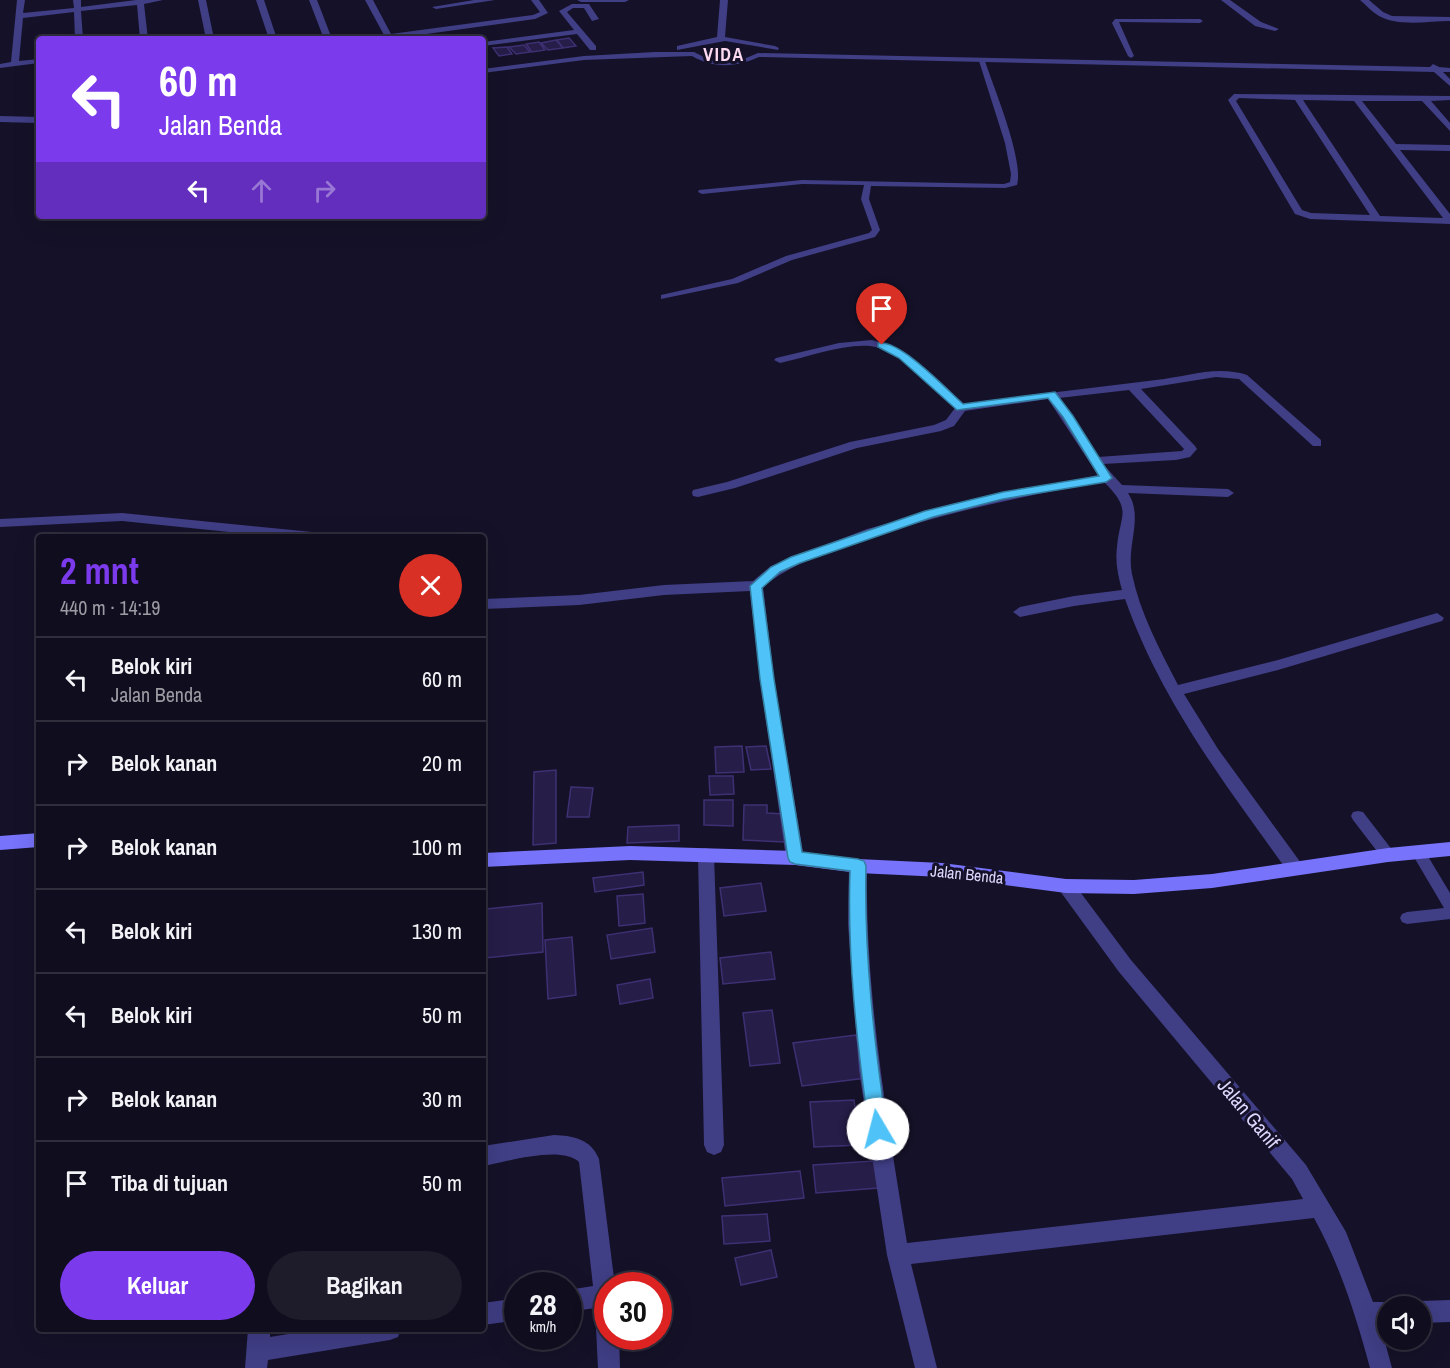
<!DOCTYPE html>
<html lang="id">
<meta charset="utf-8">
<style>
:root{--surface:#100d1e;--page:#1e1b2b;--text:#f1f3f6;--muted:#9c9ca4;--line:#302d3c;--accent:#7c3aed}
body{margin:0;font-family:"Archivo Narrow",sans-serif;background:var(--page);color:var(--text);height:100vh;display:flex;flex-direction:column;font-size:22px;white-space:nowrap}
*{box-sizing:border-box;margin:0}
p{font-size:20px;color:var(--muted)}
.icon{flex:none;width:33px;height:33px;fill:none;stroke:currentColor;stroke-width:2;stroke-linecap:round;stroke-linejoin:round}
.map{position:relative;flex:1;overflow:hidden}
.details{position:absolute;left:36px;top:534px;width:450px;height:798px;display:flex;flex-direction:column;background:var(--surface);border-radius:6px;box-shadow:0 6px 24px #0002,0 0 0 2px var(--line)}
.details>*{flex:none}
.hud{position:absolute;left:36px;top:36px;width:450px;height:183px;border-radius:6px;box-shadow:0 6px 24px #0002,0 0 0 2px var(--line);background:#7c3aed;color:#fff;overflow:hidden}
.fabs{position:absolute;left:1377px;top:1296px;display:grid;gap:12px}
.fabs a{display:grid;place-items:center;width:54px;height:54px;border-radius:50%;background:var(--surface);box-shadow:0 6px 24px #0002,0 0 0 2px var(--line);font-size:30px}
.speed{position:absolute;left:504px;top:1272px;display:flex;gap:12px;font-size:30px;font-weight:700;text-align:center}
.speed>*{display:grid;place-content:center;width:78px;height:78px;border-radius:50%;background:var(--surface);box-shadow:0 6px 24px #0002,0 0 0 2px var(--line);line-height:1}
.speed small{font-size:15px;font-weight:400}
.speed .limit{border:9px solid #d22;background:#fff;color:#111}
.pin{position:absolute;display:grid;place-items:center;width:51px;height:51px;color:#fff;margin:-62px -26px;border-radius:50% 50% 50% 0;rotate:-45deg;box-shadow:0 0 6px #0007}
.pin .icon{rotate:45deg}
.me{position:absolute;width:66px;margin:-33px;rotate:352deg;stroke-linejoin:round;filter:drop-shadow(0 0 4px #0008)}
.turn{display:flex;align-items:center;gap:21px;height:126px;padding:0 24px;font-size:27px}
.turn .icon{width:78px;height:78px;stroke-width:2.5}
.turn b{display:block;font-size:42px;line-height:51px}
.lanes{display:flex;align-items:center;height:57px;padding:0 24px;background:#0003;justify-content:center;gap:30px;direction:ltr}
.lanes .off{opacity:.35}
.round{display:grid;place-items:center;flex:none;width:63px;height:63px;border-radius:32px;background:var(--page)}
.headline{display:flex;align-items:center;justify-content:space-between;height:102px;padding:0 24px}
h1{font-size:36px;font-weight:700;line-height:45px;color:var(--accent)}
.primary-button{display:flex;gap:12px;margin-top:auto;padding:12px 24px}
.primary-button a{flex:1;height:69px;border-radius:36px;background:var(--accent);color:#fff;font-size:24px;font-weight:700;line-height:69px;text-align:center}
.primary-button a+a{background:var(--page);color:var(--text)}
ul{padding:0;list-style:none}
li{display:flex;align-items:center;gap:18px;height:84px;padding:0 24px;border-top:2px solid var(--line)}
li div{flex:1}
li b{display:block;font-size:22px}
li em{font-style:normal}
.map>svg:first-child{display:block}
</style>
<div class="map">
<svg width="1450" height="1368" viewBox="0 0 1450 1368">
<rect width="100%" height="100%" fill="#151128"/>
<path fill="#261d48" stroke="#3e3073" stroke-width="1.5" d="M569 38 576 46 563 48 557 40Z
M556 40 563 48 548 50 541 43Z
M539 42 545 50 532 52 526 44Z
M524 45 530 52 516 54 509 47Z
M507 47 512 54 499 56 493 48Z
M742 746 744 772 716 773 715 747Z
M766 746 771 769 751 770 746 747Z
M556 770V843L533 845 534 772Z
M709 776H733L734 794 710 795Z
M571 787 593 788 589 817H567Z
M704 800H733V826L704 825Z
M744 805H767V813L785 814V842L743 840Z
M679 825V841L627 843 628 827Z
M643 872 644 885 595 892 593 878Z
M761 883 766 911 724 916 720 888Z
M643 894 645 923 619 926 617 896Z
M542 903 543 952 485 958 487 909Z
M652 928 655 952 611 959 607 935Z
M572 937 576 995 548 999 545 940Z
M771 952 775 979 723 984 720 958Z
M650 979 653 998 620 1004 617 985Z
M772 1010 780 1063 750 1066 743 1013Z
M856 1035 866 1078 802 1086 793 1043Z
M854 1100 860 1145 814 1147 810 1102Z
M874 1161 878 1188 816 1193 813 1165Z
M800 1171 804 1198 725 1206 722 1178Z
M767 1214 770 1241 724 1244 722 1216Z
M771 1250 777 1277 741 1285 735 1258Z"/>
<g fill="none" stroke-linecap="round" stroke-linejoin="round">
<path fill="#403e85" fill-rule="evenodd" d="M1115 19H1200L1203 21 1200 23 1119 22 1134 56 1131 58 1128 56 1112 23Z
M982 59 985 61C994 89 1024 159 1017 185L1005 188 871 186 869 199 880 230 875 237 792 260 738 283 661 299V295L732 279 786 256 869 233 872 230 861 199 864 185 802 184 702 194 698 192 699 190 802 180 1004 184 1010 182 1011 174 1005 143 979 61Z
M1358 811 1363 812 1393 851 1395 855 1393 859 1388 861 1383 859 1353 820 1351 816 1353 812Z
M1418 846 1423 848 1450 893V919L1407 924 1402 922 1400 918 1402 914 1407 912 1444 908 1411 852 1413 848Z"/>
<path fill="#403e85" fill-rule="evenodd" d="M17 0H25L23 13 74 8 73 0H81V7L136 0H163L144 4 148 39H140L137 5 81 11 83 39H75L74 12 23 18 19 61 39 59V63L0 68V64L11 62Z
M198 0H206L214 39H206Z
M256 0H264L277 39H269Z
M309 0H317L332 39H324Z
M365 0H373L391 34 533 15 540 12 531 0H539L548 13 535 19 390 39H368L384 35Z
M474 0H495L436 9 432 7Z
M577 0H629L625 2H581Z
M720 0H728L725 37 775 46 779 48 778 50 725 41 677 50V46L717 37Z
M1221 0H1230L1261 22 1279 29 1275 31 1255 26Z
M1360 0H1369L1383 12 1392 16 1450 17V21C1428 21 1399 27 1379 16 1372 12 1366 5 1360 0Z
M572 4H589L599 19 592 21 584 8H573L567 12 596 46V50H590L577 34 483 46V42L574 30 559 11Z
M655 52H694L706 58 721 61H739L758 53 1430 67 1433 64 1439 67 1450 68V72H1443L1450 79V86L1434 72 759 57C737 67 714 69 692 56L584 60 483 73V69L584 56Z
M1234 94 1450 96V100L1431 101 1450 123V131L1422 101H1362L1396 144 1450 145V151L1400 150 1450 214V224L1310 219 1295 214 1228 100ZM1239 98 1295 100 1370 215 1311 213 1302 210 1236 101ZM1303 100 1354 101 1443 218 1380 216Z
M0 116 39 117V123L0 122Z
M872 340C910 349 936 378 964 404 1028 395 1093 388 1156 380 1187 377 1216 365 1247 375L1321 440V446H1313L1239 379 1216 377 1141 389 1195 446 1197 449 1190 457 1176 460 1103 464 1122 485 1228 489 1234 493 1228 497 1128 493C1144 517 1126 545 1132 574 1140 613 1160 650 1178 685L1278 660 1437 613 1444 618 1442 621 1278 670 1184 694 1218 749 1301 863 1304 868 1301 873 1295 875 1289 873C1227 787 1161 701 1125 599L1074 606 1020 617 1013 612 1020 607 1074 596 1122 590C1118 576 1115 562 1117 547 1120 513 1133 511 1104 482 1021 496 938 514 858 542 824 554 791 564 763 587L774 679 804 858 801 863 795 865 789 863 786 858 760 679 750 591 664 595 579 605 483 609V599L579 595 664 585 753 581 771 566 867 529 988 497 1098 475 1048 399 965 411 954 426 941 431 857 448 735 488 698 497 693 496 692 493 693 490 727 482 850 442 934 425 946 420 955 408C934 389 900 349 870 346 841 344 809 357 780 363L774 360 776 358 839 343ZM1129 390 1184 449 1182 451 1098 457 1059 398Z
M122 513 322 533 329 537H279L122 521 0 527V519Z
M706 848 712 850 714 855 724 1145 721 1152 714 1155 707 1152 704 1145 698 855 700 850Z
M858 859 864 861 867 866C865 993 887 1118 907 1243L1303 1199 1292 1179 1119 972 1060 891 1057 886 1060 881 1066 879 1072 881 1131 960 1306 1165 1346 1232 1373 1302H1388L1396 1305 1388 1306V1324H1380L1392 1368H1370C1356 1316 1340 1265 1314 1218L911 1264 937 1368H915L887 1255 859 1070 848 924 849 866 852 861Z
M554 1135C574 1136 591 1139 599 1159L615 1286H608V1336H619L620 1368H598L595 1308 568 1312V1290L593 1286 579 1162C561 1145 506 1162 483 1166V1146Z
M518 1298V1320L483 1325V1303Z
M1450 1300V1322L1420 1323V1306H1411L1420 1301Z
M248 1329H270V1337L319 1329H401L398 1337 390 1340 268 1360 267 1368H245Z"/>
<path fill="#7773fa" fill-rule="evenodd" d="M39 833V847L0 850V836Z
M1450 842V856L1388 862 1212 888 1134 894 1066 893 942 877 858 873 795 865 630 860 483 867V853L630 846 795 851 858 859 942 863 1066 879 1134 880 1212 874 1388 848Z"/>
</g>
<path fill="#4fc3f7" stroke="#337fa1" stroke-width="1.5" d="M878 343C901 340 946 389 963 404L1055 392 1073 416 1112 478 1106 482 1003 499 933 517 800 563 780 572 762 588 774 679 802 852 858 859 864 861 866 866C864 954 874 1042 887 1129L885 1135 878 1138 872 1135 869 1129C857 1044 847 957 850 871L795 864 790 862 788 858 760 679 750 586 771 567 791 557 925 511 1003 492 1099 476 1063 417 1048 398 957 410 899 358 878 347Z"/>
<g text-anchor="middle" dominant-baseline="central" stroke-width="6" stroke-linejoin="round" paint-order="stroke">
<g font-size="16" fill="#ddd9fe" stroke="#151128">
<text transform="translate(967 874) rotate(6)">Jalan Benda</text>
</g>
<g font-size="18" font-weight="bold" letter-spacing="1.5" fill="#fedbf1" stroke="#151128">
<text x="724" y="54">VIDA</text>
</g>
<g font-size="20" fill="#ddd9fe" stroke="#151128">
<text transform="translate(1249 1113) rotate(50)">Jalan Ganif</text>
</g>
</g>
</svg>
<div class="fabs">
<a><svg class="icon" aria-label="sound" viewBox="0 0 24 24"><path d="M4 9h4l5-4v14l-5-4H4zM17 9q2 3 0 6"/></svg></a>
</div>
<div class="speed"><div>28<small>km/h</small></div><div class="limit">30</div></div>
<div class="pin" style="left:882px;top:345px;background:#d93025"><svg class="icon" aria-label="arrive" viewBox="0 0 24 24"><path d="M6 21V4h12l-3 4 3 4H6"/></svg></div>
<svg class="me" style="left:878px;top:1129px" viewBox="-20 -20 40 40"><circle r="19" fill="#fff"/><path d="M0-13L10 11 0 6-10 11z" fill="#4fc3f7"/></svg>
<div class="hud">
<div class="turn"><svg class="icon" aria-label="left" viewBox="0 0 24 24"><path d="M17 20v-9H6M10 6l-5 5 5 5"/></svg><div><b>60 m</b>Jalan Benda</div></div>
<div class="lanes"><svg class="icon" aria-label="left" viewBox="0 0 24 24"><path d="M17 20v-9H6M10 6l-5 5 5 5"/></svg><svg class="icon off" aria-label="ahead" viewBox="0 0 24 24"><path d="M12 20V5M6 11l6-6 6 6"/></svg><svg class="icon off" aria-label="right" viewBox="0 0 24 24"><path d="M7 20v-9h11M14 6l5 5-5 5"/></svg></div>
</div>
<section class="details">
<div class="headline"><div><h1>2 mnt</h1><p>440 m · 14:19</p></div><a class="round" style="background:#d93025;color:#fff"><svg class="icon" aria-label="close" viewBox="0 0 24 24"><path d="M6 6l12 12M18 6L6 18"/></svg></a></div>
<ul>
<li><svg class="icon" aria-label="left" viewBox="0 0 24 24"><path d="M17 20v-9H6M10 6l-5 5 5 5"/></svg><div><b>Belok kiri</b><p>Jalan Benda</p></div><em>60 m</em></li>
<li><svg class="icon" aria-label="right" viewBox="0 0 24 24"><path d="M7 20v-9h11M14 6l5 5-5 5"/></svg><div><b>Belok kanan</b></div><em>20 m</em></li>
<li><svg class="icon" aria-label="right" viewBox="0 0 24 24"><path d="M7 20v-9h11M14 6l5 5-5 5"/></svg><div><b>Belok kanan</b></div><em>100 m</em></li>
<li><svg class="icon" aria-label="left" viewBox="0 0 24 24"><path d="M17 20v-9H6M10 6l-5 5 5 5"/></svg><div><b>Belok kiri</b></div><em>130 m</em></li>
<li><svg class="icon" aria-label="left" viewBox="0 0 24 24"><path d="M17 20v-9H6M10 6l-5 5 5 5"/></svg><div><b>Belok kiri</b></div><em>50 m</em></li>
<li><svg class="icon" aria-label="right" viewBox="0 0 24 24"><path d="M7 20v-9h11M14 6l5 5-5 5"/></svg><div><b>Belok kanan</b></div><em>30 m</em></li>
<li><svg class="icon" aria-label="arrive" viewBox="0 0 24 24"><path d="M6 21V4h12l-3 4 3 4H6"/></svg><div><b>Tiba di tujuan</b></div><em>50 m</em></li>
</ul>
<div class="primary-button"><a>Keluar</a><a>Bagikan</a></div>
</section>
</div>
